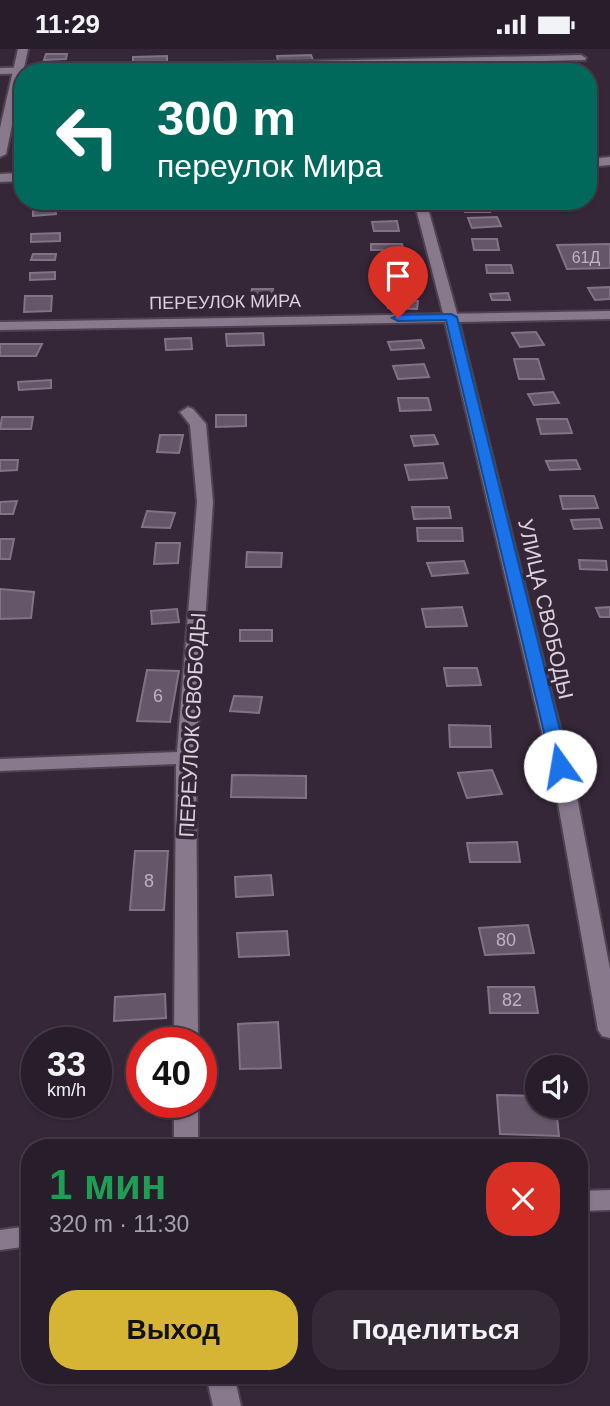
<!DOCTYPE html>
<html lang="ru">
<meta charset="utf-8">
<style>
:root{--surface:#281d2a;--page:#342a36;--text:#f1f3f6;--muted:#a5a2a8;--line:#443b47;--accent:#d6b534}
body{margin:0;font-family:Helvetica,sans-serif;background:var(--page);color:var(--text);height:100vh;display:flex;flex-direction:column;font-size:26px;white-space:nowrap}
*{box-sizing:border-box;margin:0}
p{font-size:23px;color:var(--muted)}
.icon{flex:none;width:38px;height:38px;fill:none;stroke:currentColor;stroke-width:2;stroke-linecap:round;stroke-linejoin:round}
.map{position:relative;flex:1;overflow:hidden}
.panel{position:absolute;left:21px;top:1090px;width:567px;height:245px;display:flex;flex-direction:column;background:var(--surface);border-radius:28px;box-shadow:0 2px 5px #0004,0 0 0 2px var(--line)}
.panel>*{flex:none}
.top-card{position:absolute;left:14px;top:14px;width:583px;height:147px;border-radius:28px;box-shadow:0 2px 5px #0004,0 0 0 2px var(--line);background:#00695c;color:#fff;overflow:hidden}
.tools{position:absolute;left:525px;top:1006px;display:grid;gap:14px}
.tools a{display:grid;place-items:center;width:63px;height:63px;border-radius:50%;background:var(--surface);box-shadow:0 2px 5px #0004,0 0 0 2px var(--line);font-size:35px}
.speed{position:absolute;left:21px;top:978px;display:flex;gap:14px;font-size:35px;font-weight:700;text-align:center}
.speed>*{display:grid;place-content:center;width:91px;height:91px;border-radius:50%;background:var(--surface);box-shadow:0 2px 5px #0004,0 0 0 2px var(--line);line-height:1}
.speed small{font-size:18px;font-weight:400}
.speed .limit{border:10px solid #d22;background:#fff;color:#111}
.pin{position:absolute;display:grid;place-items:center;width:60px;height:60px;color:#fff;margin:-72px -30px;border-radius:50% 50% 50% 0;rotate:-45deg;box-shadow:0 0 7px #0007}
.pin .icon{rotate:45deg}
.me{position:absolute;width:77px;margin:-38px;rotate:347deg;stroke-linejoin:round;filter:drop-shadow(0 0 5px #0008)}
.turn{display:flex;align-items:center;gap:24px;height:147px;padding:0 28px;font-size:32px}
.turn .icon{width:91px;height:91px;stroke-width:2.5}
.turn b{display:block;font-size:49px;line-height:60px}
.round{display:grid;place-items:center;flex:none;width:74px;height:74px;border-radius:28px;background:var(--page)}
.headline{display:flex;align-items:center;justify-content:space-between;height:119px;padding:0 28px}
h1{font-size:42px;font-weight:600;line-height:52px;color:#1e9e55}
.primary-button{display:flex;gap:14px;margin-top:auto;padding:14px 28px}
.primary-button a{flex:1;height:80px;border-radius:28px;background:var(--accent);color:#111;font-size:28px;font-weight:600;line-height:80px;text-align:center}
.primary-button a+a{background:var(--page);color:var(--text)}
.status{display:flex;justify-content:space-between;align-items:center;height:49px;padding:0 35px;background:var(--surface);direction:ltr}
.status svg{height:19px;fill:currentColor}
.map>svg:first-child{display:block}
</style>
<div class="status"><b>11:29</b><svg viewBox="0 0 49 12"><path d="M0 12V9h3v3zM5 12V6h3v6zM10 12V3h3v9zM15 12V0h3v12zM26 1h20v11H26zM47 4h2v5h-2z"/></svg></div>
<div class="map">
<svg width="610" height="1357" viewBox="0 0 610 1357">
<rect width="100%" height="100%" fill="#352738"/>
<path fill="#655669" stroke="#827286" stroke-width="2" d="M46 5H67L66 10 44 11Z
M311 6 313 11 278 12 277 7Z
M167 7V14L133 15V8Z
M368 152H397L398 159H369Z
M488 155 490 163H465L463 156Z
M55 160 56 165 33 167V162Z
M497 168 501 177 472 179 468 169Z
M397 172 399 182H374L372 173Z
M60 184V192L31 193V185Z
M472 190H497L499 201H474Z
M371 195H402L403 201H371Z
M610 195V219L567 220 557 196Z
M33 205H56L55 211H31Z
M486 216H511L513 224H487Z
M55 223V230L30 231V224Z
M388 225 408 226 407 236H387Z
M610 238V250L595 251 588 239Z
M252 240H273L270 251 250 250Z
M508 244 510 251H492L490 245Z
M212 245H236L233 259H212Z
M25 247H52L51 262 24 263Z
M389 251 418 252 417 260 388 259Z
M536 283 544 296 520 298 512 284Z
M263 284 264 296 227 297 226 285Z
M191 289 192 300 166 301 165 290Z
M421 291 424 299 391 301 388 293Z
M0 295H42L36 307H0Z
M514 310H538L544 330H519Z
M424 315 429 328 398 330 393 317Z
M51 331V339L19 341 18 333Z
M553 343 559 354 534 356 528 345Z
M398 349H428L431 361 400 362Z
M216 366H246V377L216 378Z
M2 368H33L31 380H0Z
M537 370H567L572 384 541 385Z
M160 386H183L179 404 157 403Z
M434 386 438 395 414 397 411 387Z
M0 411H18L17 421 0 422Z
M576 411 580 420 550 421 546 412Z
M443 414 447 429 409 431 405 416Z
M560 447H594L598 459 563 460Z
M17 452 13 465H0V453Z
M412 458H449L451 469 414 470Z
M147 462 175 464 170 479 142 478Z
M599 470 602 479 574 480 571 471Z
M417 479H462L463 492H418Z
M0 490H14L10 510H0Z
M156 494H180L178 514 154 515Z
M247 503 282 504 281 518H246Z
M579 511 606 512 607 521 580 520Z
M464 512 468 524 432 527 427 514Z
M0 540 34 543 31 569 0 570Z
M462 558 467 577 426 578 422 560Z
M610 558V568H600L596 559Z
M177 560 179 573 152 575 151 562Z
M240 581H272V592H240Z
M444 619H477L481 636 447 637Z
M147 621 179 622 170 673 137 672Z
M234 647 262 648 259 664 230 662Z
M449 676 490 677 491 698H450Z
M492 721 502 745 467 749 458 724Z
M232 726 306 727V749L231 748Z
M517 793 520 813H470L467 794Z
M135 802H168L164 861H130Z
M271 826 273 846 236 848 235 828Z
M528 876 534 904 485 906 479 879Z
M287 882 289 906 239 908 237 884Z
M488 938H534L538 964H490Z
M165 945 166 969 114 972 115 948Z
M278 973 281 1019 240 1020 238 975Z
M497 1046 537 1047V1057H556L559 1087 500 1085Z
M579 1260H583L589 1285 579 1286Z"/>
<g fill="none" stroke-linecap="round" stroke-linejoin="round">
<g stroke="#4e4250" stroke-width="4">
<path id="minor" d="M581 6 586 9 585 11 0 25V19Z
M610 108V116L588 118V110Z
M23 124V132L0 133V125Z
M414 152H426L458 268 456 271H446L444 268Z
M188 358 193 360 206 375 213 453 196 709 198 994H174L176 715 0 722V710L177 703 197 453 190 376 180 363Z
M174 1054H198V1099H174Z
M610 1141V1161L579 1162V1142Z
M30 1177V1197L0 1201V1181Z
M206 1326H234L241 1357H213Z"/>
</g>
<g stroke="#4e4250" stroke-width="4">
<path id="tertiary" d="M18 0H28L6 105 0 108V79Z
M610 262V270L459 273 576 743 610 920V989L602 987 598 981 556 743 445 273 0 281V273Z"/>
</g>
<use href="#minor" fill="#88798d" fill-rule="evenodd"/>
<use href="#tertiary" fill="#88798d" fill-rule="evenodd"/>
</g>
<path fill="#1a73e8" stroke="#114b97" stroke-width="2" d="M451 265 457 268 569 717 560 722 552 717 446 271 398 272 392 269 398 266Z"/>
<g text-anchor="middle" dominant-baseline="central" stroke-width="7" stroke-linejoin="round" paint-order="stroke">
<g font-size="16" fill="#beb3c0">
<text x="586" y="208">61Д</text>
</g>
<g font-size="18" fill="#dbd2dd" stroke="#352738">
<text transform="translate(225 253) rotate(-1)">ПЕРЕУЛОК МИРА</text>
</g>
<g font-size="18" fill="#beb3c0">
<text x="158" y="647">6</text>
<text x="149" y="832">8</text>
<text x="506" y="891">80</text>
<text x="512" y="951">82</text>
</g>
<g font-size="21" fill="#dbd2dd" stroke="#352738">
<text transform="translate(546 560) rotate(77)">УЛИЦА СВОБОДЫ</text>
<text transform="translate(192 676) rotate(-87)">ПЕРЕУЛОК СВОБОДЫ</text>
</g>
</g>
</svg>
<div class="tools">
<a><svg class="icon" aria-label="sound" viewBox="0 0 24 24"><path d="M4 9h4l5-4v14l-5-4H4zM17 9q2 3 0 6"/></svg></a>
</div>
<div class="speed"><div>33<small>km/h</small></div><div class="limit">40</div></div>
<div class="pin" style="left:398px;top:269px;background:#d93025"><svg class="icon" aria-label="arrive" viewBox="0 0 24 24"><path d="M6 21V4h12l-3 4 3 4H6"/></svg></div>
<svg class="me" style="left:560px;top:717px" viewBox="-20 -20 40 40"><circle r="19" fill="#fff"/><path d="M0-13L10 11 0 6-10 11z" fill="#1a73e8"/></svg>
<div class="top-card">
<div class="turn"><svg class="icon" aria-label="left" viewBox="0 0 24 24"><path d="M17 20v-9H6M10 6l-5 5 5 5"/></svg><div><b>300 m</b>переулок Мира</div></div>
</div>
<section class="panel">
<div class="headline"><div><h1>1 мин</h1><p>320 m · 11:30</p></div><a class="round" style="background:#d93025;color:#fff"><svg class="icon" aria-label="close" viewBox="0 0 24 24"><path d="M6 6l12 12M18 6L6 18"/></svg></a></div>
<div class="primary-button"><a>Выход</a><a>Поделиться</a></div>
</section>
</div>
